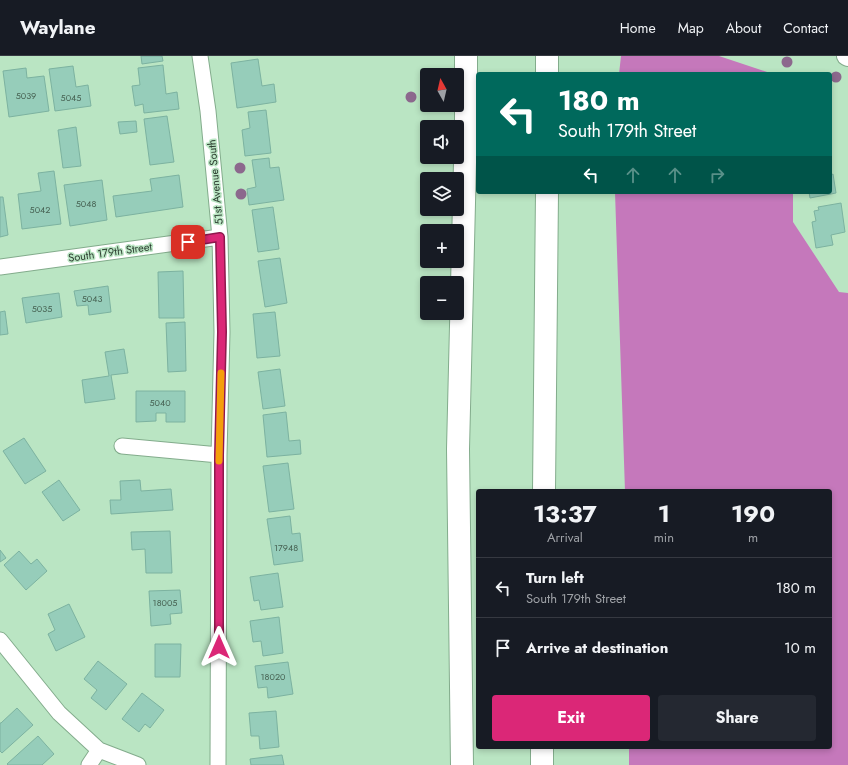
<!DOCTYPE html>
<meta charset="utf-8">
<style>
:root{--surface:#171b24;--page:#242831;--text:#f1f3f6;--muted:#9ea1a6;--line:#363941;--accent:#db2777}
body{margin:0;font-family:Jost,sans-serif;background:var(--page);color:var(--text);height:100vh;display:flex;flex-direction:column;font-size:15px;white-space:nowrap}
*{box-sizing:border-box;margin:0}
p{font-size:13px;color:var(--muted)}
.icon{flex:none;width:22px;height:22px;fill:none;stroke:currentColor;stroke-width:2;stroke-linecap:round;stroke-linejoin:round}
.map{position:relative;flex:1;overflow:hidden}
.panel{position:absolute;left:476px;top:433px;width:356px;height:260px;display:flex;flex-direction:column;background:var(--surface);border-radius:4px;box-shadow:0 2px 6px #0003}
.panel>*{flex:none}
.guide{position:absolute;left:476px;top:16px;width:356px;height:122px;border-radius:4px;box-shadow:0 2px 6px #0003;background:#00695c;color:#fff;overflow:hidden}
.needle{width:26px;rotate:352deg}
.buttons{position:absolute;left:420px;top:12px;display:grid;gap:8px}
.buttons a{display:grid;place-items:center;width:44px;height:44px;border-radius:4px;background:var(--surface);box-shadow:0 2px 6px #0003;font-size:20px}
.pin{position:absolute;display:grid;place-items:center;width:34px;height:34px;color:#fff;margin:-17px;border-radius:8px;box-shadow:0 2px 6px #0006}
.me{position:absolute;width:44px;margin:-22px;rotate:0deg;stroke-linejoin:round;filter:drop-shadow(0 0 3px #0008)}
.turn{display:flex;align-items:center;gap:14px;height:84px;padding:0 16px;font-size:18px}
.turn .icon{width:52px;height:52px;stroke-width:2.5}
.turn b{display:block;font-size:28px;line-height:34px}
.lanes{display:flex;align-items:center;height:38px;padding:0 16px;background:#0003;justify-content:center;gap:20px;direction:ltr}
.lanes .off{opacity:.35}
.eta{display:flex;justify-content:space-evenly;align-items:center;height:68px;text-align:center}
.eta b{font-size:24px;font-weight:700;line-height:28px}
.primary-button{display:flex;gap:8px;margin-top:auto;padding:8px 16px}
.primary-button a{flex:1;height:46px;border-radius:4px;background:var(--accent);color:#fff;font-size:16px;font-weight:700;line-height:46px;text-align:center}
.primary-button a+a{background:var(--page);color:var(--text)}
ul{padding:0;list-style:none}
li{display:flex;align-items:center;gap:12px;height:60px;padding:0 16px;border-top:1px solid var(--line)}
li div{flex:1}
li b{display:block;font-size:15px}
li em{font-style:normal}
header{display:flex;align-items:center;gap:24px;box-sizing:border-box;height:56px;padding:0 20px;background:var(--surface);border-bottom:1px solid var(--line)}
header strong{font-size:19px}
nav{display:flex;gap:22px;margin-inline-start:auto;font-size:14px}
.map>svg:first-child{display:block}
</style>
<header>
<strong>Waylane</strong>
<nav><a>Home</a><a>Map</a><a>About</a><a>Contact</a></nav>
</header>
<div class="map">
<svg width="848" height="709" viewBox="0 0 848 709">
<rect width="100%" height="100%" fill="#bae5c3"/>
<path fill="#c578bb" d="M621 0H719L773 18H619Z
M615 136H793V166L839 236 848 237V709H629V691H830V435H625Z"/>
<path fill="#96cdba" stroke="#7cb2a0" d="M141 0H162L163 5 142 8Z
M258 3 262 30 274 28 276 46 237 52 231 7Z
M163 9 166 38 177 36 179 53 144 57 143 48 135 50 132 30 140 29 138 12Z
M73 10 76 31 88 29 91 50 55 55 49 13Z
M26 12 27 22 44 20 49 55 9 61 3 15Z
M266 54 271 97 245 100 242 74 250 72 248 56Z
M167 60 174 106 150 109 144 63Z
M136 65 137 76 120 78 118 66Z
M76 71 81 110 63 112 58 74Z
M269 102 270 112 279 111 284 144 249 149 247 133 256 131 252 104Z
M54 115 61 168 22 173 18 138 41 135 38 117Z
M830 115 831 119 833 118 836 137 810 142 809 136H830Z
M179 119 183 151 116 161 113 140 152 135 150 123Z
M102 124 107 164 70 170 64 129Z
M0 141H3L8 179 0 181Z
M841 147 845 176 831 179 833 189 816 192 812 166 816 165 814 155 819 154 818 151Z
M273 151 279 193 258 196 252 154Z
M280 202 287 247 265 251 258 205Z
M183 215 184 262H159L158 216Z
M108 230 111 256 89 259 88 249 77 250 74 235Z
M59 237 62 261 26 267 22 242Z
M5 255 8 278 0 279V256Z
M275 256 280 300 257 302 253 258Z
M185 266 186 315 168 316 166 267Z
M124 293 128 317 111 319 115 343 85 347 82 324 109 320 105 296Z
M280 313 285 350 263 353 258 316Z
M136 335H185V366H166V357H156V365L136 366Z
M286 356 289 385 300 384 301 398 267 401 263 359Z
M24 382 46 415 25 428 3 395Z
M288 407 294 453 269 456 263 410Z
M59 424 80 454 63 465 42 436Z
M140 424 141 435 171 433 173 454 111 458 110 444H121L120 425Z
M290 460 292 478 300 477 303 505 274 509 267 463Z
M170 475 172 517H146L145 493 132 494 131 476Z
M0 494 6 502 0 506Z
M19 495 31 508 37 503 47 515 26 534 4 509Z
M278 517 283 551 261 554 259 544 254 545 250 521Z
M180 534 182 557 170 558 171 568 151 570 149 535Z
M69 548 85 581 56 595 48 578 55 574 48 558Z
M279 561 283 597 263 600 261 585 253 586 250 565Z
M155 588H181L180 621H155Z
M98 605 127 628 106 654 91 642 97 634 84 623Z
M288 606 293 638 268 642 267 631 258 632 255 610Z
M142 637 164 654 150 672 145 668 139 676 122 663Z
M17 652 33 669 2 697 0 695V667H1Z
M276 655 279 691 260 693 259 680H251L249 657Z
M38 680 54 698 42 709H8L7 708Z
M282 699 284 709H251L250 703Z"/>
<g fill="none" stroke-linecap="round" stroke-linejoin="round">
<g stroke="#83ac8c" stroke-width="17">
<path id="minor" d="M200 0 208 55 220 181 222 276 219 399 218 709
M0 211 220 181
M122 390 219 399
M0 584 59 657 99 694 138 709
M89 709 99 694"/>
</g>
<g stroke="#83ac8c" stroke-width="20">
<path id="tertiary" d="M846 0 848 1"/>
</g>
<g stroke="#83ac8c" stroke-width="24">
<path id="motorway" d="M547 18V0
M544 435 547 136
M462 709 458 393 466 65V0
M542 709V691"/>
</g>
<use href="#minor" stroke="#fff" stroke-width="15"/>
<use href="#tertiary" stroke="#fff" stroke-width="18"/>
<use href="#motorway" stroke="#fff" stroke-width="22"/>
</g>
<g fill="#8c688d">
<circle cx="787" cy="6" r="5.5"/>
<circle cx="836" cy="21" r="5.5"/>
<circle cx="411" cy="41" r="5.5"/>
<circle cx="240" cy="112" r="5.5"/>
<circle cx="241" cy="138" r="5.5"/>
</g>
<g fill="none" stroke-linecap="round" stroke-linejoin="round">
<g stroke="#8e194d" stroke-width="10">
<path id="route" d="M188 186 220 181 222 276 219 399V591"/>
</g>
<use href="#route" stroke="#db2777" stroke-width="7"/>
<path stroke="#f59e0b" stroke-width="7" d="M219 405 221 317"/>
</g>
<g text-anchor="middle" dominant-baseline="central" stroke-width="3" stroke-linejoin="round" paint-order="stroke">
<g font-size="9" fill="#466152">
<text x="26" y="39">5039</text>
<text x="71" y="41">5045</text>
<text x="86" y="147">5048</text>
<text x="40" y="153">5042</text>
<text x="92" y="242">5043</text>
<text x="42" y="252">5035</text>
<text x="160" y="346">5040</text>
<text x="286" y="491">17948</text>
<text x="165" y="546">18005</text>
<text x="273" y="620">18020</text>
</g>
<g font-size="11" fill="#2c3d30" stroke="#bae5c3">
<text transform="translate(215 126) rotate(-95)">51st Avenue South</text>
<text transform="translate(110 196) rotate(-8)">South 179th Street</text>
</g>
</g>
</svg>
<div class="buttons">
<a><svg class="needle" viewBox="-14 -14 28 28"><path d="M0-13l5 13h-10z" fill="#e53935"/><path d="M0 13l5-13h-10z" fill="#9ea1a6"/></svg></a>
<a><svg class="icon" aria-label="sound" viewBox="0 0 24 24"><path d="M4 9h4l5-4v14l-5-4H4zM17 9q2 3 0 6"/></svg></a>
<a><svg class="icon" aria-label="layers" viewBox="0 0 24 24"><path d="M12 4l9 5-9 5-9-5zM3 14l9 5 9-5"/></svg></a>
<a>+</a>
<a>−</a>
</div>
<div class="pin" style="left:188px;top:186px;background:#d93025"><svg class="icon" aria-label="arrive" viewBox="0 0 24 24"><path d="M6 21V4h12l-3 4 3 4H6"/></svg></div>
<svg class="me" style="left:219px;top:591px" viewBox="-20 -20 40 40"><path d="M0-17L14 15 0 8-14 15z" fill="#db2777" stroke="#fff" stroke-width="4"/></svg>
<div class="guide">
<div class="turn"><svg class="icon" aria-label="left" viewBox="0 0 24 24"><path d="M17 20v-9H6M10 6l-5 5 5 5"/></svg><div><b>180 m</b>South 179th Street</div></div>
<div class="lanes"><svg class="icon" aria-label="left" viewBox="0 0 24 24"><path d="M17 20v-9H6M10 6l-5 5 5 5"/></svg><svg class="icon off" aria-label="ahead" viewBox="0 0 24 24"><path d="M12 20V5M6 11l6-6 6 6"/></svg><svg class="icon off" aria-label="ahead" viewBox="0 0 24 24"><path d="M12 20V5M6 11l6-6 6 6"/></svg><svg class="icon off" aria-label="right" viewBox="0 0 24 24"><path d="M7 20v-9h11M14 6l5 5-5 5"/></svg></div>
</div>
<section class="panel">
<div class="eta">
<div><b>13:37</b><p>Arrival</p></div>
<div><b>1</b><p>min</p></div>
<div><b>190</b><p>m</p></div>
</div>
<ul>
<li><svg class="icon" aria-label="left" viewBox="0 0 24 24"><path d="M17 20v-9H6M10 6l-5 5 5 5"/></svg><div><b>Turn left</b><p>South 179th Street</p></div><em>180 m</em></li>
<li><svg class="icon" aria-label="arrive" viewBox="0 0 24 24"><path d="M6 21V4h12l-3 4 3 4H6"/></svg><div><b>Arrive at destination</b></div><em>10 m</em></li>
</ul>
<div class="primary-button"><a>Exit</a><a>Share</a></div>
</section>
</div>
